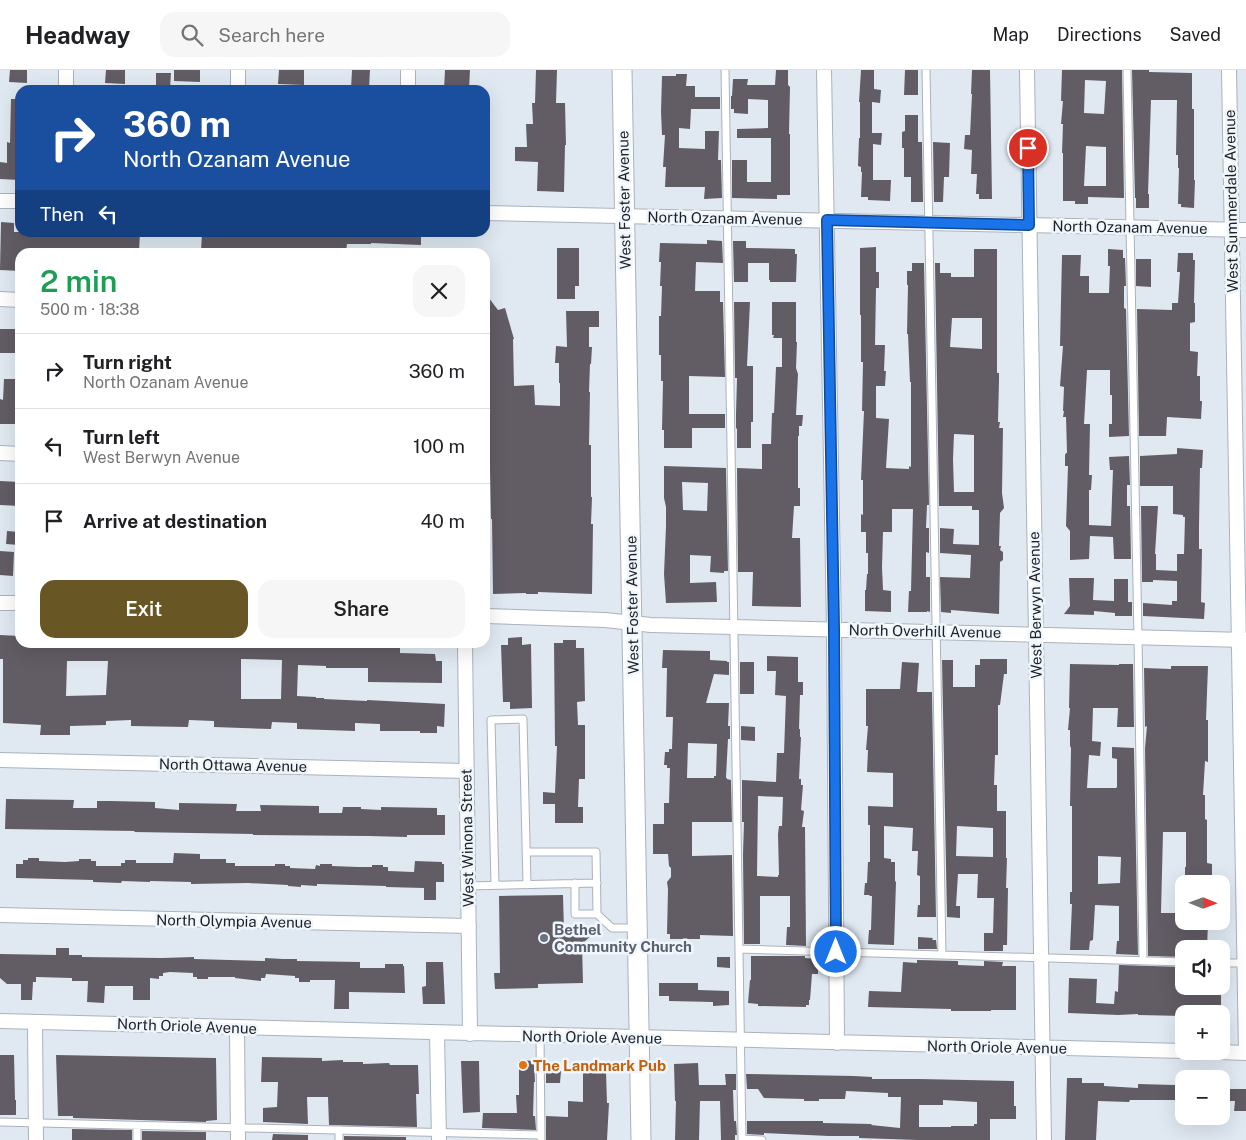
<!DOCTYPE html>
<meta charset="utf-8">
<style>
:root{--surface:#fff;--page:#f6f6f6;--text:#202124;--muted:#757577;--line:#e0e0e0;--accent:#685724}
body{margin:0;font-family:"Public Sans",sans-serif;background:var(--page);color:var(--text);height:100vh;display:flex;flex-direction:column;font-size:19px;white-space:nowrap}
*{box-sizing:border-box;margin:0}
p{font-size:16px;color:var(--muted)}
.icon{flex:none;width:28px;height:28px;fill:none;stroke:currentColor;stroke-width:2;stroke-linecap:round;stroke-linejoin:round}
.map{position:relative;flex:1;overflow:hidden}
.drawer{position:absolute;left:15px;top:178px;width:475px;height:400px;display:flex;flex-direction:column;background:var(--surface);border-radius:15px;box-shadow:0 5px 20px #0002}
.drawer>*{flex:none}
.guide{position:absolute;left:15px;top:15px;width:475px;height:152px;border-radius:15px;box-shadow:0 5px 20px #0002;background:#1a4fa0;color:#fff;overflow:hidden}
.needle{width:32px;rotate:91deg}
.controls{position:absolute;left:1175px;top:805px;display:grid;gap:10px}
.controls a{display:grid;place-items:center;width:55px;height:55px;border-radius:10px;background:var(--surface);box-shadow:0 5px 20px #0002;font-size:25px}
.pin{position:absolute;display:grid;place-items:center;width:42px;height:42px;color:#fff;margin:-21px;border:2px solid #fff;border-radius:50%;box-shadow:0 1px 5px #0007}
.me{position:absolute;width:55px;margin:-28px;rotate:0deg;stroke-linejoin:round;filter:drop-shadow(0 0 4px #0008)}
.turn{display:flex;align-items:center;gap:18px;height:105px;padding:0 25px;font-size:22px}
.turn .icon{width:65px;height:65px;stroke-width:2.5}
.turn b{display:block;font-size:35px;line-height:42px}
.then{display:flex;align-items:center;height:48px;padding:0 25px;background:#0003;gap:10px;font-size:19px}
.round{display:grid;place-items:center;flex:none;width:52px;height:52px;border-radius:15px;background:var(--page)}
.summary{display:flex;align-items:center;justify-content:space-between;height:85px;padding:0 25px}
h1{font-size:30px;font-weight:600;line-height:38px;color:#1e9e55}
.cta{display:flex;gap:10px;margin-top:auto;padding:10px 25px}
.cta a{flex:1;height:58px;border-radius:15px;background:var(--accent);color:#fff;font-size:20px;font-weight:600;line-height:58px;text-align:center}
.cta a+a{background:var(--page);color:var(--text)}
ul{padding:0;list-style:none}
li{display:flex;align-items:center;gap:15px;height:75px;padding:0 25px;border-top:1px solid var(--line)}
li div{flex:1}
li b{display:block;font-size:19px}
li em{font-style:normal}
header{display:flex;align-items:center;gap:30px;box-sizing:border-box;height:70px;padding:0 25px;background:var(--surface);border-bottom:1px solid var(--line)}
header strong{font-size:24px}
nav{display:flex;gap:28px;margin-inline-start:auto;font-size:18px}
.search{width:350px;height:45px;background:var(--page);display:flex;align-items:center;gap:12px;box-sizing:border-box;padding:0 18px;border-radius:15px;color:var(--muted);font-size:19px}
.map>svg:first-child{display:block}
</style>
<header>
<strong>Headway</strong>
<div class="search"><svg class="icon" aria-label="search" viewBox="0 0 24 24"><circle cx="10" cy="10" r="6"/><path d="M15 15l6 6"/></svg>Search here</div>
<nav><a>Map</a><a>Directions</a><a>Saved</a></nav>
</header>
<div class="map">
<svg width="1246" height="1070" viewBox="0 0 1246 1070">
<rect width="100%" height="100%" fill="#e0e9f2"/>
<path fill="#625c65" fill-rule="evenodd" d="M10 0H27V13L9 12Z
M106 0H125V14L105 13Z
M174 0H200V12L174 11Z
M279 0H304V15L278 14Z
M352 0H370L369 19H351Z
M445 0H470L469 20H444Z
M536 0H557L556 33H565L566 75H565L564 122 537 121 538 92 515 91V77H527L526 54H533L532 33H535Z
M776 0H788V15L790 17 789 64H790V125H777V129L732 128V90H747V112H771V68H737V59L768 58V30L748 29V44L734 43V39H731V26H732L733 9H748L747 15H775Z
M861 0H874V19L881 20 880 33 872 32V63H882L881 75 873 74V110H891L890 131 868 130V127H861L862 102H861V97L858 96 859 68H860V32H859Z
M905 0H918V25H904Z
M972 0H990L992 129H979V124H976L977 104H971L972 80 964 79 965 65H970L972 24H971Z
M1062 0H1122L1124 128 1088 127V134H1075V131H1063V83H1062L1063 54H1061L1063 31H1061ZM1085 10 1106 11 1104 44 1084 43ZM1086 76 1106 77V116H1084Z
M1132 0H1149V2L1192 3V39H1194V110H1195L1194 138 1181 137V134H1178L1179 98H1178V85H1176L1177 30H1151L1148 124H1149V138H1136V128H1135Z
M156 3H171L170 19H156Z
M676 4H687L686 16H695V27H720V39H691L690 59 679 58V78L705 79V61H719L718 90H721L722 128 704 129 705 117H665L666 97H663L665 65H662L661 42 662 6H676Z
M11 29H20V110L0 109V92L7 93V72L10 73Z
M905 45H918V72H922L923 132H911V107H904V78H902V62L905 61Z
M933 72 950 73 949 107H944L943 132H934Z
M1 152 14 153V162H140L139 182H20V201L0 200Z
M202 162H421V175L371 173V174H347L346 182H201Z
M707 170 722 171 723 193 696 192 695 221H720V232H723L725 307 689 306V344H725V358H692V378H664V360H662L663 311H661V285H659V246H661L662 216H660L661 192H659L660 173 707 174Z
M733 171H746V178L795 179V184H797L796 212H770V210H769V193H748V212H734Z
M876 177V202H879V218H876L875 275H885L884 301H886L885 316H876V348L889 349 886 398 909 399V396L911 397V312H910L908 264H907L908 215H907V201H912V193H924L929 435H927L926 458H929V483L926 482V507H930V542L927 541V542H908L909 521H911L913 439H892V462H883L882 497 883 520 891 521V542L865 541V520H866L867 504H868V483H866V462H861V444L863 445V410H861L864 341H862L863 292H861V245H860V178Z
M557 178H579V216H575V229H557Z
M974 179H997V303H999V310L998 352H1000L999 358H1003L1002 423 1004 438 1000 443 999 476H1001L1000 480 1003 482V490L1000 492 999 544 951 540V543L941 542 940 507 970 508 971 485 940 483V458L954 459 953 474 979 475V440H972V436H939L935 193H940V203H951V207H974ZM952 248H982V279L950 277ZM954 364 974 365V422H954L953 389Z
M1108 179 1123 180V188H1125L1126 216H1124V238L1126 239 1129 366 1109 367V354H1112V325H1110V300H1087L1084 354H1090L1089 405H1092L1091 420H1089V455L1111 456 1113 400H1110L1109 387 1129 386 1130 415H1127V436H1130L1131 489H1114L1113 467 1090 466 1089 489 1070 490V461L1066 456 1068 396H1065V385L1066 383H1067L1066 347H1063L1064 341H1063L1064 317 1060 316 1063 276H1060L1062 185H1081L1080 206H1089V223H1109L1110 196H1108Z
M1178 183H1193V190H1195L1194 233H1195V252L1190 253V281L1198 282 1197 306H1200V331H1202L1201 349 1167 347 1166 366H1139L1137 239 1172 240V233H1178L1180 202H1177Z
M1136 189H1151V217L1136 216Z
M485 223 498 240 505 238 514 269H513L514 316 534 315 535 335 560 336V313H559V293H555L556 276 567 277 566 241H599V257H589V277H592L591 294H590L589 322H590L589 375H591V427H592L591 454H593L592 524 538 522V524H526V523L493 524 492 449H491L490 399 489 270 485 256Z
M734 232H750L747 296H753V352H751V378H737V359L736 358V344L737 308H735Z
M772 232H796V272H797L796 298 798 304 796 345H803L802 356H799V366H798V418H800V436H794L792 468H800L801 537 752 536 753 502H738L737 398 762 399V374H771L772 343H774L776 297H782V268H773L774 265H772Z
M0 259H20V283H0Z
M4 309H18L17 330H20V354H0V329L3 330Z
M1177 378 1203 380 1202 398H1200L1199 457V479H1202L1201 532 1205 533 1204 549 1143 546V533L1172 535V531H1177V511L1153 510V512H1142L1141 436H1158L1155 484H1156V500L1177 501V484H1184L1185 447H1183V445L1173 444V416H1140V386L1177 384Z
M664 396 726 398 728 501H724V503L710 502 711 486 690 485V513L716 512 717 532 666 533 664 504 666 456V437L664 428ZM682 412 708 413 707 441 683 440Z
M0 411 20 412V436L0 435Z
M7 461 20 462 19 475 6 474Z
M0 481 14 482 13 506 0 505Z
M1069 508H1094L1093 530 1114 531V509H1128V532H1132V546H1115V543L1094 541V545L1064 544 1070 536Z
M0 565 20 566V572H322V574H400V583L435 584 436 591H442V613L368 612V598H326V596L298 595 297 626 316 627V628H324V629L367 631V630L445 634 444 657 437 656V663H420V661H380V654L355 653V661L297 659V653L272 652 271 659 214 657V651L189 650 188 657 131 656V650L106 651V655L70 656V665H40L41 655 3 653V589H0ZM241 589 282 590 281 629H241ZM67 591H108L106 625 66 626Z
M522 567V575L531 574 532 638 510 639V632H503L501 575H508V568Z
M563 570H576V578H584L585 631 577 632 578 655H585V709H579L578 737H583V753H555V734H543V722L555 723 557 676H555L554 573H563Z
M663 580 710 581V590L727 591V592H729V605L714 604 706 633H729L728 656H730V669H728L726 707 727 709 731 710 732 752H692V786L732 785 733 866 700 865V869H670V864H667L668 819 667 812 671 807V798L669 796 668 784H653V754H664V733H669L670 698H667V695H664L665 682H669V679H672L673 647H666L667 598H662ZM688 673 717 674 716 706H714V708H687Z
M767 586 798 587V612H803V625H800L799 659H800V667H801L799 709H801V715H803L801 740 804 741 802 757H805L806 876 786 875 787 857H790V826H760V874H744L743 784 744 752H742V710L776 712 777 683H784L786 626 775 625 776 601H767ZM758 726 783 727 782 756H779L778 764 779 805H778V807L757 806Z
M980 589H1007V604H1004L1000 635H998V685H995L994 715H997V741H1006V788H1007L1006 818H1008L1007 875H1003V881H984V863H993L994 828H977L978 804H958L956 836H960V848L947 847 942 590H953V617H975V595H980ZM957 756 993 758V787L956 786Z
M740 592H754V624H740Z
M902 592 919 593 917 622H932L936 847H917L918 835H920V806L917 805 918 781H912L913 758 884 756V788L891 789V792H895V811L896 812 894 875 868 874 869 860H871L872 826H869L870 825H864L865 813H867L868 792H870V755H868V736L893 737V703L867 702 868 680H866L868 656H866V619H900Z
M1070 594 1119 595V594H1133L1134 657H1117L1118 638H1093L1092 671 1101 672 1100 686 1089 685 1087 718H1116L1117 717V689L1112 688V677L1134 678 1138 885 1116 884 1117 871H1119V836L1095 835 1093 870 1090 871 1089 880H1070L1072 834H1070V822H1072V736H1070L1071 678 1070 676V660H1068L1070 638H1069ZM1098 786 1121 787 1120 813 1098 814Z
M1171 596H1208L1206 650H1208V692L1205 691 1203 725H1205V749L1207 750V793L1212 794V809L1185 808V797H1186V762H1163L1161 843H1184V851L1208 852 1207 879H1184V887L1148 886 1145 678 1147 656 1145 657 1144 598 1171 599Z
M741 656 755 657V671L741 670Z
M6 729 74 730 73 738H97V731H110L155 732V738L179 740V733L237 734 236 741H261L260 735 319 736V743H342L343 737H361V739L381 740V737L437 738V745H445V765H407V767L369 766 253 765V764L134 762 135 761 5 759Z
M174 783 200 784V789H226V793H235V796H275V794H285V796H290V798L315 799 316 795 320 796V794H332V796L358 797H372V795H383V797H388V801L414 802 415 791 442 792V794H444V812H436V830H424V818L386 817V816L317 814V816L301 815V817L288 816V815L248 813 191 814V812L150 811V812L122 811 121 813 93 812V810L16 808V794H23V790H28V788H39V791L65 792 79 791V789H91V791H96V796H121V793H125V790H136V793H173Z
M563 825 564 862H595L582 874 583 913 538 914V918L495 919 494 903H500L499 826Z
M918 867 933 868 932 870H936L937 879H918Z
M56 878H69V885H82V887L162 888 194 887V889L265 891V888L283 889H297V891L360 892V898H385V894H403V896H404L405 923 349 922V939H334L335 910H310V912H299V908H295V906L266 904 265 908H261V911L235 908V907H208V909H197V907H193V903L170 902 163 903V906H159V909L150 908V930H133V916H105L104 933 87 932 88 911H72V908L36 907V912H33L32 930H21V914H7L0 908V884L56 885Z
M751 886H805V888L818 889V904H812L810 930H809V935H806V937L758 936V934L748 933 750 910H751Z
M717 887H730V898L717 897Z
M917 890 958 891V895L984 896V891L1003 892 1002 896H1016V940H991V941H951V939L868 937 869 921 901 922 903 892 917 893Z
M426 892H443L445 934H423L422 917 426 916Z
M1119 895 1184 897V918H1221V944H1184V946L1138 945V944L1118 945 1068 943 1069 908 1097 909 1096 933 1114 934 1115 921 1118 922Z
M659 913H698V920L729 921V935L713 936V932L669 931V926H659Z
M0 985H14L15 1030H16V1045H0Z
M56 985 216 988 217 1050 206 1051V1052L73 1048V1046H58Z
M262 987 322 988V991L343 990V992H363V994L389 993 390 995H418L419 1024H416L417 1057 329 1055 328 1027H307L308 1054 263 1052V1038L277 1037 278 1012H261Z
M519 990 534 991 535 1012H534L533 1046H535L536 1060 482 1058 483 1043H517L516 1025H519Z
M461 991H479L480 1042 463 1043Z
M698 993 699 1015H726L725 1004H736V1020H733L734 1051H736L737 1065H735V1070H721L720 1031H700L699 1070H675L676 1031H675L674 994Z
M546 1001H561L560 1013H546Z
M583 1002H606L607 1033H609L607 1070H546V1046L568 1047V1031L583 1032Z
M746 1004 854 1006 872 1007V1009H919L1014 1011V1036H1016V1049H990V1070H918L859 1068V1066H829L764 1063V1065L747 1064V1051H823V1053L872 1054 871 1055 900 1058 901 1027H888V1023L846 1021 845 1029H819V1031H804V1029L764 1028 758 1019H747ZM943 1030 977 1032V1054H974V1056H951V1057H919V1035H943Z
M1067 1008H1082V1013H1104V1016L1138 1018V1014L1175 1015V1030H1130L1129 1032 1098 1031 1096 1070H1065Z
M1221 1019H1246V1041H1234L1235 1031H1221Z
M72 1059 132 1060V1070H72Z
M142 1061 206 1062V1070H142Z
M273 1064 308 1065V1070H272Z
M344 1066 406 1067V1070H344Z"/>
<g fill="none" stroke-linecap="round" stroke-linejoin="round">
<g stroke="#aab2bb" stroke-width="9">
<path id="lane" d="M725 0 742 1070
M926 0 942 885
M1127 0 1138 567 1143 890
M526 782H596L597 844 612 858H637
M575 813V844H597
M495 815 491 650 523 649 527 815
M468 816 597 813
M739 879 1184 892
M1221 893H1246
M540 966 541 1068
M0 1052 541 1065
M137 1056V1070
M339 1060V1070
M742 1069 762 1070"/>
</g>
<g stroke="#aab2bb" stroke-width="16">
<path id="street" d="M66 0V20
M238 0V20
M408 0V20
M824 0 834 559 837 973
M1027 0 1044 1070
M1229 0 1246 983
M0 131H20
M485 143 1246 160
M0 229 20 230
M0 383 20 384
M0 533H20
M485 546 605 550 651 555 1246 570
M465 572 470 964
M0 690 466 701
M0 845 469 856
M0 951 1184 981
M35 952 36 1070
M237 957 238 1070
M437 963 439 1070
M1191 981 1246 983"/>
</g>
<g stroke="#aab2bb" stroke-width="21">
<path id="secondary" d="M622 0 641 1070"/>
</g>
<use href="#lane" stroke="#fff" stroke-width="7"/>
<use href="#street" stroke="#fff" stroke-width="14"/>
<use href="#secondary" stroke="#fff" stroke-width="19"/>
</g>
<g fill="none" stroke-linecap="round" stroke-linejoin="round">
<g stroke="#114b97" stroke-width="12">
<path id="route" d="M836 882 834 559 827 150 1029 155 1028 78"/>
</g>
<use href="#route" stroke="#1a73e8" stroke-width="9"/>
</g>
<circle fill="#6b7280" stroke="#eff6fd" stroke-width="2" cx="544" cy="868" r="5"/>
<circle fill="#e8710a" stroke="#eff6fd" stroke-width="2" cx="523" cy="995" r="5"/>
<g text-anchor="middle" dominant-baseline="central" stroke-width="5" stroke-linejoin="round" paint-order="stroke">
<g font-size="15" fill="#1e2124" stroke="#eff6fd">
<text transform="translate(624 130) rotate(-91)">West Foster Avenue</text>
<text transform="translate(1231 131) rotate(-91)">West Summerdale Avenue</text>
<text transform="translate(725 148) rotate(1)">North Ozanam Avenue</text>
<text transform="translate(1130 157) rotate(1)">North Ozanam Avenue</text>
<text transform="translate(632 535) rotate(-91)">West Foster Avenue</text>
<text transform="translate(1035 535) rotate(-91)">West Berwyn Avenue</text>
<text transform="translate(925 561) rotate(1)">North Overhill Avenue</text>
<text transform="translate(233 695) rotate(1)">North Ottawa Avenue</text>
<text transform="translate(467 768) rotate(-91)">West Winona Street</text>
<text transform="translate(234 851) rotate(1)">North Olympia Avenue</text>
<text transform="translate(187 956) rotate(2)">North Oriole Avenue</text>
<text transform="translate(592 967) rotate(1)">North Oriole Avenue</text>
<text transform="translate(997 977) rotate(1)">North Oriole Avenue</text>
</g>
<g font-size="15" font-weight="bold" fill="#5b616d" stroke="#eff6fd" text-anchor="start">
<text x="554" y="859">Bethel<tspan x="554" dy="17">Community Church</tspan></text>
</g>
<g font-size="15" font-weight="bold" fill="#c56008" stroke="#eff6fd" text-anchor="start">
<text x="533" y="995">The Landmark Pub</text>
</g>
</g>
</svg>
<div class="controls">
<a><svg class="needle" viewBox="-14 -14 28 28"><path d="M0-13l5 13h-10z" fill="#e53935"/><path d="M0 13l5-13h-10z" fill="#757577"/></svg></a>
<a><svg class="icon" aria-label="sound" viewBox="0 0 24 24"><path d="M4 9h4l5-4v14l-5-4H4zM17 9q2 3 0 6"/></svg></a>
<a>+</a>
<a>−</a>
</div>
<div class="pin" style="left:1028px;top:78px;background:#d93025"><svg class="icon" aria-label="arrive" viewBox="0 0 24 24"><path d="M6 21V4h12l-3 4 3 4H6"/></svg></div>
<svg class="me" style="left:836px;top:882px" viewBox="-20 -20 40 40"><circle r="17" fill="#1a73e8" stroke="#fff" stroke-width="3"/><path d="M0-11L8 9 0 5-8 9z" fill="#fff"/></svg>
<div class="guide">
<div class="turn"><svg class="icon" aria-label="right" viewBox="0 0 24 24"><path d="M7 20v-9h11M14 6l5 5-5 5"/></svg><div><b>360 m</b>North Ozanam Avenue</div></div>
<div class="then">Then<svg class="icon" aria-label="left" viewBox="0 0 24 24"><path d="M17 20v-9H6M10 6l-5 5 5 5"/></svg></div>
</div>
<section class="drawer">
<div class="summary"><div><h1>2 min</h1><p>500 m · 18:38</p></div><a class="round"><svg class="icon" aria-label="close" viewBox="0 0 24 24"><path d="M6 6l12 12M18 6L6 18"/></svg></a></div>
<ul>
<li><svg class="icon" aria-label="right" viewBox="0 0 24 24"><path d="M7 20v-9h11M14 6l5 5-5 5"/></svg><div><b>Turn right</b><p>North Ozanam Avenue</p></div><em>360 m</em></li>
<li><svg class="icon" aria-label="left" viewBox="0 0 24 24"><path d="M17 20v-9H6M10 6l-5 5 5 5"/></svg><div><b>Turn left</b><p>West Berwyn Avenue</p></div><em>100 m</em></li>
<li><svg class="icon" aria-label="arrive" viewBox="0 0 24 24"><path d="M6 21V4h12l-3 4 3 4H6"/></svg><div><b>Arrive at destination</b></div><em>40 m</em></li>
</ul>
<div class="cta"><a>Exit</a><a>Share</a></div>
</section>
</div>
